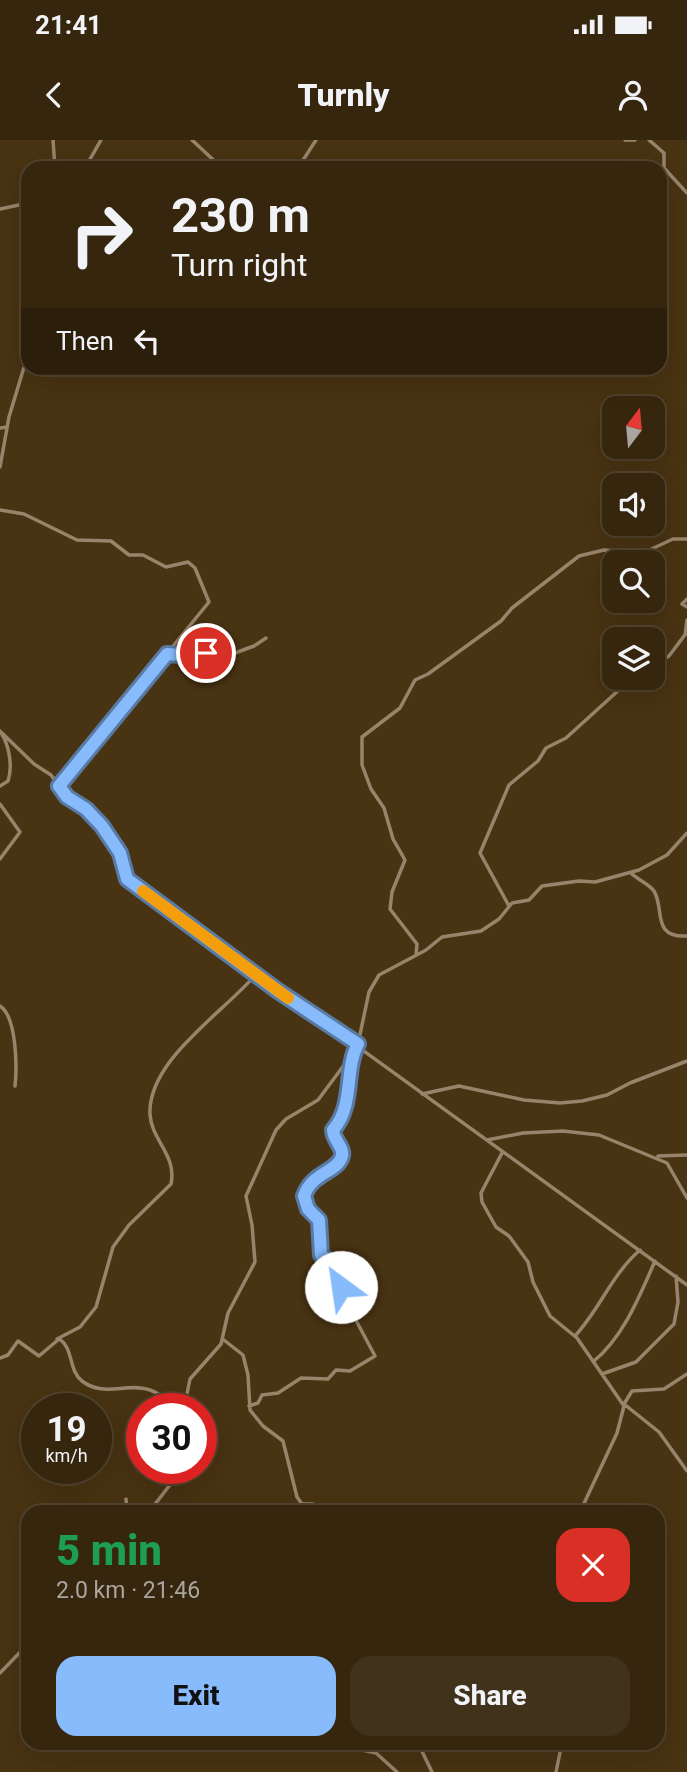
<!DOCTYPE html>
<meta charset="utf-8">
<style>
:root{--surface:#36260e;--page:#41321c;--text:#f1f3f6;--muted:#aaa59e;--line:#50432e;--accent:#87bbfb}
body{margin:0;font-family:Roboto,sans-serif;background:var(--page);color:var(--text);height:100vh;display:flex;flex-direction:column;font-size:26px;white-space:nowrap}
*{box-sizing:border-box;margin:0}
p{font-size:23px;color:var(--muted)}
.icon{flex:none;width:38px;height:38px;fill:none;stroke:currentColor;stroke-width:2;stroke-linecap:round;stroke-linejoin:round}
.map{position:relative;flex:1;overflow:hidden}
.details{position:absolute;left:21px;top:1365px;width:644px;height:245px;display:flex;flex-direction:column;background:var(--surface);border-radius:21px;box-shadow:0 7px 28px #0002,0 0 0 2px var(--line)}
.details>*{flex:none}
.guide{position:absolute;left:21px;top:21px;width:646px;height:214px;border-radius:21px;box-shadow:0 7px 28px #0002,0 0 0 2px var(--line);background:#36260e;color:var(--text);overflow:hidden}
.needle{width:46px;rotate:16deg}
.tools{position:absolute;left:602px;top:256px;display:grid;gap:14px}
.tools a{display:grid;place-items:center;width:63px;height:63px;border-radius:14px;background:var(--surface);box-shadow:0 7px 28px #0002,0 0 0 2px var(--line);font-size:35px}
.speed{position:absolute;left:21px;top:1253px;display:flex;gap:14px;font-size:35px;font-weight:700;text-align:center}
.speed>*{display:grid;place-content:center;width:91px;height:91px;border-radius:50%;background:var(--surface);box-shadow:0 7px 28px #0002,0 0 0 2px var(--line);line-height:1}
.speed small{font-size:18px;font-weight:400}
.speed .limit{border:10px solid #d22;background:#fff;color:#111}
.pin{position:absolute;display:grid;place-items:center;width:60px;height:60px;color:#fff;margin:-30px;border:4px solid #fff;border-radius:50%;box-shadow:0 2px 7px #0007}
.me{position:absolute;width:77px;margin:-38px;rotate:329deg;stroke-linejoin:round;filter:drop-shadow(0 0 5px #0008)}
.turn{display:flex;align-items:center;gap:24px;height:147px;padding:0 35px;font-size:32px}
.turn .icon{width:91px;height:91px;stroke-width:2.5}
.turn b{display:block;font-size:49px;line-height:60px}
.then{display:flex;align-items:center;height:66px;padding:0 35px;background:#0003;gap:14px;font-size:26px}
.round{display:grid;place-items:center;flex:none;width:74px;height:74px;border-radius:21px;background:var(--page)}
.summary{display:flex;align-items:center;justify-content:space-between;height:119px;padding:0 35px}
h1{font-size:42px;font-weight:800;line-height:52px;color:#1e9e55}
.primary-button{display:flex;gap:14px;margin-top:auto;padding:14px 35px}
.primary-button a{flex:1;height:80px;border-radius:21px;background:var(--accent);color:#111;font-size:28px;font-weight:800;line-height:80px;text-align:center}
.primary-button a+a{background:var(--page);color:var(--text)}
.status{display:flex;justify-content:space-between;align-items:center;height:49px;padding:0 35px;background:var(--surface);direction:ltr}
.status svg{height:19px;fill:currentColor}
header{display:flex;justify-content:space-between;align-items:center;height:91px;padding:0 35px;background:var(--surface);font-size:32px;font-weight:800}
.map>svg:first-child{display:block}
</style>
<div class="status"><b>21:41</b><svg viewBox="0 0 49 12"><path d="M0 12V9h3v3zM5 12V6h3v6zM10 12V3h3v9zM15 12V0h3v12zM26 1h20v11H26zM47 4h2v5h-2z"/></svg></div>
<header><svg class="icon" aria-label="back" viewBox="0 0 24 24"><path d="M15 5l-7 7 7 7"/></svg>Turnly<svg class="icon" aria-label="person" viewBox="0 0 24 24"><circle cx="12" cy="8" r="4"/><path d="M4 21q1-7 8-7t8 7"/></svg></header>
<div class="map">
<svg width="687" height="1632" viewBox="0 0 687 1632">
<rect width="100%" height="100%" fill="#483312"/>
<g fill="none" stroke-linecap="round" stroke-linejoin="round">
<path stroke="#97846b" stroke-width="3.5" d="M53 0 55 28
M192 0 222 28
M625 0H635
M649 0 664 13V28L687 53
M85 28 101 0
M298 28 316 0
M0 69 28 63
M0 288 7 287
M0 327 9 277 28 214
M0 370 24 374 77 400 111 401 129 415H143L166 427 188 422 195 428 209 462 59 646
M687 459 682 464 687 467
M685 495 687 480
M168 514 235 513 254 506 266 498
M653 526 669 516 687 492
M0 591C9 604 13 626 8 641L0 646
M2 593 34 624 51 635 67 657 86 669 100 683 117 708 124 735 129 741 687 1145
M0 664 20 692 0 719
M631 733C638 740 648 743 654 751 665 769 651 798 687 796
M509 766 480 713 509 645 538 621 546 608 566 598 620 549 643 537
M416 815 417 804 390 769 392 752 405 720 393 699 384 668 371 649 362 625V597L400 568 415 540 428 534 501 481 512 468 579 416 604 410 643 413 673 399H687
M0 866C17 877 17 928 15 946
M422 954 459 946 524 960 560 963 582 961 607 955 630 943 687 921
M487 1000 523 993 563 991 599 995 667 1023 687 1058
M502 1013 481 1053 482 1062 496 1087 509 1096 528 1122 533 1142 550 1176 577 1198 624 1266 617 1293 580 1372
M658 1016 687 1015
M575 1196C600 1169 612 1134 640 1110
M57 1199 80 1187 96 1167 113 1107 129 1085 171 1044C177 1015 152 1001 150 975 147 920 225 872 257 833
M224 1200 243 1215 248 1235 250 1270 263 1286 283 1301 297 1357 302 1364H313L324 1372
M0 1218 8 1215 18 1201 39 1216 59 1199C74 1208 68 1230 82 1241 104 1258 126 1242 150 1250 162 1254 171 1264 184 1267
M594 1221C624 1196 640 1155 655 1121
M602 1234 636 1222 674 1184 678 1162 676 1136
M687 1234 664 1249 632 1251 624 1264 659 1292 687 1331
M249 1266 258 1263 262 1255 278 1253 301 1238 328 1239 336 1230 350 1231 375 1216 342 1154 340 1129 321 1115 319 1080 304 1060C307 1034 332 1036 342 1015L333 990C348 972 352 942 350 918
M184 1269 190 1239 221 1204 228 1173 255 1122 252 1085 246 1056 276 990 286 979 318 960 350 917 358 904 369 852 379 835 426 810 442 797 481 791 499 779 512 763 529 760 542 746 579 741 595 742 639 730 667 715 687 693
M126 1359 127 1372
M149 1372 183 1328
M0 1533 28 1504
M348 1603 353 1608 376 1613 397 1632
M418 1603 432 1632
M556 1632 562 1603"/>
</g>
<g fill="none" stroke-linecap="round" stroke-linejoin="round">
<g stroke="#587aa3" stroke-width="18">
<path id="route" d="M206 513 197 516 167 514 59 646 67 657 86 669 102 686 120 713 127 739 278 851 358 904C344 929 355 965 333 990 333 1000 344 1007 342 1016 338 1032 312 1032 304 1056L308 1069 319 1080 321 1115 340 1129 341 1147"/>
</g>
<use href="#route" stroke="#87bbfb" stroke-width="12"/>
<path stroke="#f59e0b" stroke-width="12" d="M143 751 288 858"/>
</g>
</svg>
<div class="tools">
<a><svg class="needle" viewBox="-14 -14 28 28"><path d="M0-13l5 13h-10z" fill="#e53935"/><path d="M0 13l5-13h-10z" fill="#aaa59e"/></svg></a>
<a><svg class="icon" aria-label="sound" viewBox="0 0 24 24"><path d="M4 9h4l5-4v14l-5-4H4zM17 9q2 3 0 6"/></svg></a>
<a><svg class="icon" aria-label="search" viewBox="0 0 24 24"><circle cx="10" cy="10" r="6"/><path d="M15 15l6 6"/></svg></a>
<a><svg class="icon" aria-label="layers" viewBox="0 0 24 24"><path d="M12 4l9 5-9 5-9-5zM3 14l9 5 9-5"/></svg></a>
</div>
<div class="speed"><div>19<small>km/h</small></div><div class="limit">30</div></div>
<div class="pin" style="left:206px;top:513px;background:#d93025"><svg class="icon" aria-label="arrive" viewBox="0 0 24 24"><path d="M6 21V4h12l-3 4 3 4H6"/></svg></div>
<svg class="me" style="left:341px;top:1147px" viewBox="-20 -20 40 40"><circle r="19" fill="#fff"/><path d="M0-13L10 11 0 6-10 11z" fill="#87bbfb"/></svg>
<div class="guide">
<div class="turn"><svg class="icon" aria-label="right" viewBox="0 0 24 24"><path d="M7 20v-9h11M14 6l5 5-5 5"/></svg><div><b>230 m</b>Turn right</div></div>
<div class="then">Then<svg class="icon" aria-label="left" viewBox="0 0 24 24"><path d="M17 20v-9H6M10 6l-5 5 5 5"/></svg></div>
</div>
<section class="details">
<div class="summary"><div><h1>5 min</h1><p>2.0 km · 21:46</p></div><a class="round" style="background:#d93025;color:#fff"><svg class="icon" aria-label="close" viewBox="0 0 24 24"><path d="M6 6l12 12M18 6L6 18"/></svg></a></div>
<div class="primary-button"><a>Exit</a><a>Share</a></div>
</section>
</div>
